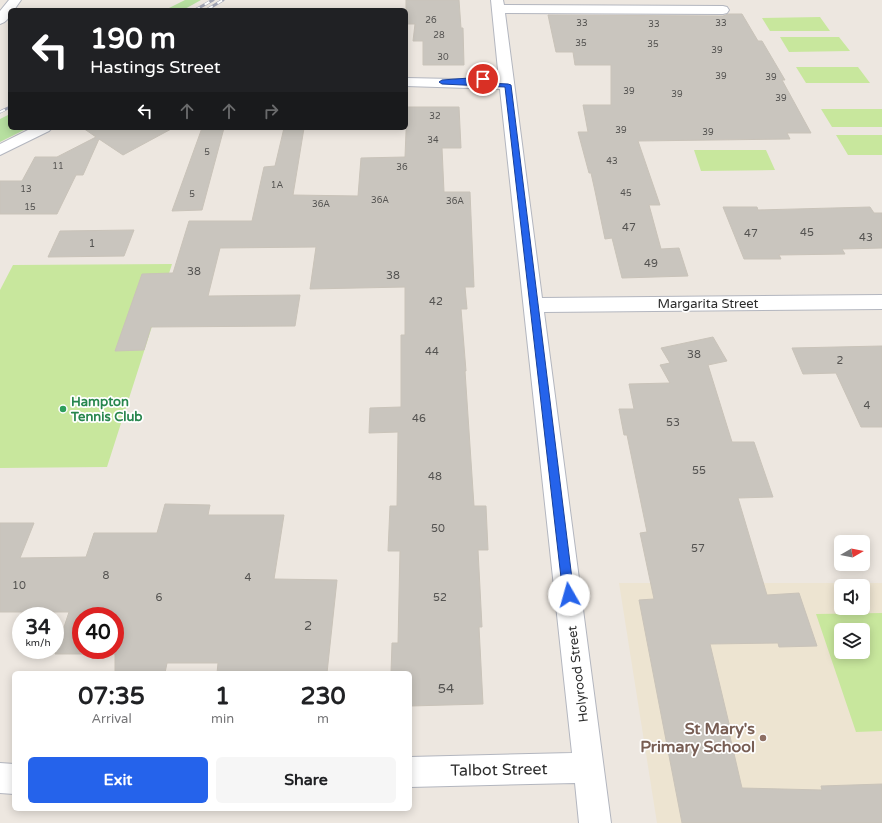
<!DOCTYPE html>
<style>
:root{--surface:#fff;--page:#f6f6f6;--text:#202124;--muted:#757577;--accent:#2563eb}
body{margin:0;font-family:"Varela Round",sans-serif;background:var(--page);color:var(--text);height:100vh;display:flex;flex-direction:column;font-size:15px;white-space:nowrap}
*{box-sizing:border-box;margin:0}
p{font-size:13px;color:var(--muted)}
.icon{flex:none;width:22px;height:22px;fill:none;stroke:currentColor;stroke-width:2;stroke-linecap:round;stroke-linejoin:round}
.map{position:relative;flex:1;overflow:hidden}
.sheet{position:absolute;left:12px;top:671px;width:400px;height:140px;display:flex;flex-direction:column;background:var(--surface);border-radius:6px;box-shadow:0 2px 10px #0003}
.sheet>*{flex:none}
.banner{position:absolute;left:8px;top:8px;width:400px;height:122px;border-radius:6px;box-shadow:0 2px 10px #0003;background:#202124;color:#fff;overflow:hidden}
.needle{width:26px;rotate:81deg}
.fabs{position:absolute;left:834px;top:535px;display:grid;gap:8px}
.fabs a{display:grid;place-items:center;width:36px;height:36px;border-radius:6px;background:var(--surface);box-shadow:0 2px 10px #0003;font-size:20px}
.speed{position:absolute;left:12px;top:607px;display:flex;gap:8px;font-size:20px;font-weight:700;text-align:center}
.speed>*{display:grid;place-content:center;width:52px;height:52px;border-radius:50%;background:var(--surface);box-shadow:0 2px 10px #0003;line-height:1}
.speed small{font-size:10px;font-weight:400}
.speed .limit{border:6px solid #d22;background:#fff;color:#111}
.pin{position:absolute;display:grid;place-items:center;width:34px;height:34px;color:#fff;margin:-17px;border:2px solid #fff;border-radius:50%;box-shadow:0 1px 4px #0007}
.me{position:absolute;width:44px;margin:-22px;rotate:353deg;stroke-linejoin:round;filter:drop-shadow(0 0 3px #0008)}
.turn{display:flex;align-items:center;gap:14px;height:84px;padding:0 16px;font-size:18px}
.turn .icon{width:52px;height:52px;stroke-width:2.5}
.turn b{display:block;font-size:28px;line-height:34px}
.lanes{display:flex;align-items:center;height:38px;padding:0 16px;background:#0003;justify-content:center;gap:20px;direction:ltr}
.lanes .off{opacity:.35}
.eta{display:flex;justify-content:space-evenly;align-items:center;height:68px;text-align:center}
.eta b{font-size:24px;font-weight:800;line-height:28px}
.action{display:flex;gap:8px;margin-top:auto;padding:8px 16px}
.action a{flex:1;height:46px;border-radius:6px;background:var(--accent);color:#fff;font-size:16px;font-weight:800;line-height:46px;text-align:center}
.action a+a{background:var(--page);color:var(--text)}
.map>svg:first-child{display:block}
</style>
<div class="map">
<svg width="882" height="823" viewBox="0 0 882 823">
<rect width="100%" height="100%" fill="#ede7e0"/>
<path fill="#ede4d1" fill-rule="evenodd" d="M619 583H882V823H657ZM841 586H863V608H841ZM841 630H863V652H841Z"/>
<path fill="#b7e0a0" d="M185 0H201L183 10H165Z
M10 114V128H28L0 142V119Z"/>
<path fill="#c8e79d" fill-rule="evenodd" d="M820 17 830 31H770L762 18Z
M780 37H839L850 51 789 52Z
M796 67H858L870 83H806Z
M821 109H882V127H832Z
M836 135H882V155H848Z
M694 150H766L775 170 701 171Z
M172 264 107 467 0 468V290L13 265Z
M882 613V731L856 732 816 614ZM841 630H863V652H841Z"/>
<path fill="#c9c5be" stroke="#c9c3b9" fill-rule="evenodd" d="M406 0H459L461 28H463L464 65H423V41H413L415 24H406Z
M728 14H742L758 41H762L785 80H782L811 133H787L790 139 638 141 660 205H649L661 249 679 248 688 276 622 278 612 238 605 239 595 191 591 173H589L578 132H588L583 105H611V65H575L573 52H556L548 15 723 16Z
M407 107H459L461 148H442L444 192H470L474 287H465L467 309H461L466 371H465L474 506H486L488 550H478L482 627H479L483 704 410 706V673H391L392 643H398L400 551H388L390 506H397L398 432 369 433 370 408 401 407V335H405V287L310 289 316 247 220 248 208 296 300 295 295 326 151 327 144 350 115 351 142 274 173 273 189 221H252L264 167 275 166 284 128H304L293 195 358 196 361 158 405 157Z
M83 128H173L123 155 99 139 83 175H76L57 214H0V181H22L35 157H57L96 137Z
M202 128H224L202 210 172 211Z
M723 207H757L758 210 870 207 874 213H882V248L842 249 845 254 779 255 781 259H744Z
M134 230 124 256 48 257 60 231Z
M713 337 727 361 708 365 732 442H754L773 497 738 498 767 595 799 593 817 646 779 647 778 643 710 644 731 732H729L742 788 822 790 821 786 882 784V823H682L639 600 654 599 640 533 647 532 627 435H624L619 409H634L629 384 670 383 660 365 670 363 661 348Z
M882 346V427H861L836 373 803 374 792 348Z
M165 504 210 505 208 515H284L274 579 337 580 327 673H217L218 663H167L165 673H115V654H55L69 612H0V523H34L20 558 86 557 94 533H157ZM81 616H115V650H81Z"/>
<g fill="none" stroke-linecap="round" stroke-linejoin="round">
<g stroke="#b3b6bf" stroke-width="2">
<path id="minor" d="M9 0H21L14 10H10C10 17 7 22 0 24V11Z
M491 0H503L504 5 723 6 727 7 729 10 727 13 723 14 505 13 542 298 882 295V309L544 312 611 823H579L575 783 410 787V757L572 753 500 89 406 86V78L499 80Z
M32 128H52L49 131 0 155V144Z
M0 763 14 764V794L0 793Z"/>
</g>
<use href="#minor" fill="#fff" fill-rule="evenodd"/>
<g stroke="#a3a6b6" stroke-width="3">
<path id="rail" d="M208 9 223 0
M195 10 213 0
M0 112 10 107"/>
</g>
<use href="#rail" stroke="#fff" stroke-width="2" stroke-dasharray="5.5" stroke-linecap="butt"/>
</g>
<path fill="#2563eb" stroke="#184099" d="M483 77 485 78V80L469 82 508 84 511 85 574 595 572 599 569 601 565 599 563 595 505 87 442 84 439 82 442 80Z"/>
<circle fill="#2e9e5b" stroke="#fff" stroke-width="1.5" cx="63" cy="409" r="4"/>
<circle fill="#8d6e63" stroke="#fff" stroke-width="1.5" cx="763" cy="738" r="4"/>
<g text-anchor="middle" dominant-baseline="central" stroke-width="3.5" stroke-linejoin="round" paint-order="stroke">
<g font-size="9" fill="#545351">
<text x="431" y="20">26</text>
<text x="582" y="23">33</text>
<text x="721" y="23">33</text>
<text x="654" y="24">33</text>
<text x="439" y="35">28</text>
<text x="581" y="43">35</text>
<text x="653" y="44">35</text>
<text x="717" y="50">39</text>
<text x="443" y="57">30</text>
<text x="721" y="76">39</text>
<text x="771" y="77">39</text>
<text x="629" y="91">39</text>
<text x="677" y="94">39</text>
<text x="781" y="98">39</text>
<text x="435" y="116">32</text>
<text x="621" y="130">39</text>
<text x="708" y="132">39</text>
<text x="433" y="140">34</text>
<text x="207" y="152">5</text>
<text x="612" y="161">43</text>
<text x="58" y="166">11</text>
<text x="402" y="167">36</text>
<text x="277" y="185">1A</text>
<text x="26" y="189">13</text>
<text x="626" y="193">45</text>
<text x="192" y="194">5</text>
<text x="380" y="200">36A</text>
<text x="455" y="201">36A</text>
<text x="321" y="204">36A</text>
<text x="30" y="207">15</text>
</g>
<g font-size="11" fill="#545351">
<text x="629" y="227">47</text>
<text x="807" y="232">45</text>
<text x="751" y="233">47</text>
<text x="866" y="237">43</text>
<text x="92" y="243">1</text>
<text x="651" y="263">49</text>
<text x="194" y="271">38</text>
<text x="393" y="275">38</text>
<text x="436" y="301">42</text>
<text x="432" y="351">44</text>
<text x="694" y="354">38</text>
<text x="840" y="360">2</text>
<text x="867" y="405">4</text>
<text x="419" y="418">46</text>
<text x="673" y="422">53</text>
<text x="699" y="470">55</text>
<text x="435" y="476">48</text>
<text x="438" y="528">50</text>
<text x="698" y="548">57</text>
<text x="106" y="575">8</text>
<text x="248" y="577">4</text>
<text x="19" y="585">10</text>
<text x="159" y="597">6</text>
<text x="440" y="597">52</text>
</g>
<g font-size="13" fill="#2d2d2d" stroke="#fff">
<text x="708" y="304">Margarita Street</text>
<text transform="translate(578 674) rotate(-97)">Holyrood Street</text>
</g>
<g font-size="13" font-weight="bold" fill="#27864d" stroke="#fff" text-anchor="start">
<text x="71" y="402">Hampton<tspan x="71" dy="15">Tennis Club</tspan></text>
</g>
<g font-size="13" fill="#545351">
<text x="308" y="626">2</text>
<text x="446" y="689">54</text>
</g>
<g font-size="16" font-weight="bold" fill="#785e54" stroke="#fff" text-anchor="end">
<text x="755" y="729">St Mary's<tspan x="755" dy="18">Primary School</tspan></text>
</g>
<g font-size="16" fill="#2d2d2d" stroke="#fff">
<text transform="translate(499 770) rotate(-1)">Talbot Street</text>
</g>
</g>
</svg>
<div class="fabs">
<a><svg class="needle" viewBox="-14 -14 28 28"><path d="M0-13l5 13h-10z" fill="#e53935"/><path d="M0 13l5-13h-10z" fill="#757577"/></svg></a>
<a><svg class="icon" aria-label="sound" viewBox="0 0 24 24"><path d="M4 9h4l5-4v14l-5-4H4zM17 9q2 3 0 6"/></svg></a>
<a><svg class="icon" aria-label="layers" viewBox="0 0 24 24"><path d="M12 4l9 5-9 5-9-5zM3 14l9 5 9-5"/></svg></a>
</div>
<div class="speed"><div>34<small>km/h</small></div><div class="limit">40</div></div>
<div class="pin" style="left:483px;top:79px;background:#d93025"><svg class="icon" aria-label="arrive" viewBox="0 0 24 24"><path d="M6 21V4h12l-3 4 3 4H6"/></svg></div>
<svg class="me" style="left:569px;top:595px" viewBox="-20 -20 40 40"><circle r="19" fill="#fff"/><path d="M0-13L10 11 0 6-10 11z" fill="#2563eb"/></svg>
<div class="banner">
<div class="turn"><svg class="icon" aria-label="left" viewBox="0 0 24 24"><path d="M17 20v-9H6M10 6l-5 5 5 5"/></svg><div><b>190 m</b>Hastings Street</div></div>
<div class="lanes"><svg class="icon" aria-label="left" viewBox="0 0 24 24"><path d="M17 20v-9H6M10 6l-5 5 5 5"/></svg><svg class="icon off" aria-label="ahead" viewBox="0 0 24 24"><path d="M12 20V5M6 11l6-6 6 6"/></svg><svg class="icon off" aria-label="ahead" viewBox="0 0 24 24"><path d="M12 20V5M6 11l6-6 6 6"/></svg><svg class="icon off" aria-label="right" viewBox="0 0 24 24"><path d="M7 20v-9h11M14 6l5 5-5 5"/></svg></div>
</div>
<section class="sheet">
<div class="eta">
<div><b>07:35</b><p>Arrival</p></div>
<div><b>1</b><p>min</p></div>
<div><b>230</b><p>m</p></div>
</div>
<div class="action"><a>Exit</a><a>Share</a></div>
</section>
</div>
